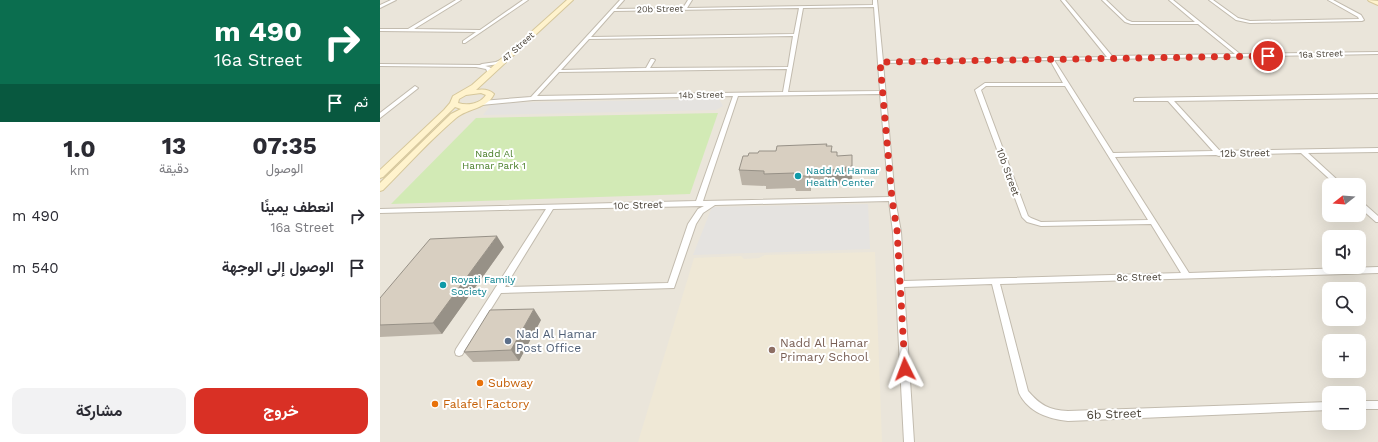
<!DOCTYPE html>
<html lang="ar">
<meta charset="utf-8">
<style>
:root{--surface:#fff;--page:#f2f2f3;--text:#2b2b33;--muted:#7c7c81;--accent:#d93025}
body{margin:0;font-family:"Work Sans",Vazirmatn,sans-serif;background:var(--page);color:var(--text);direction:rtl;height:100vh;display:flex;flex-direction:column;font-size:15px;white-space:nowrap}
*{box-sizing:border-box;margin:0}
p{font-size:13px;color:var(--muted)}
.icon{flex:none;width:22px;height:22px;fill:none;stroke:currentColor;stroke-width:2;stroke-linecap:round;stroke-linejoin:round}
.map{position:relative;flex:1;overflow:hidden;direction:ltr}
.details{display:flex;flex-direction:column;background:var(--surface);width:380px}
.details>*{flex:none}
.banner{background:#0b6e4f;color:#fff;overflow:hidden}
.needle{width:26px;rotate:253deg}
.buttons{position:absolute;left:942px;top:178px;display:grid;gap:8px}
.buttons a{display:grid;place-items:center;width:44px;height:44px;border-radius:8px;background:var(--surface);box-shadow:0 4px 16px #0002;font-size:20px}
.pin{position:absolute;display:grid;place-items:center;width:34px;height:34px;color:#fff;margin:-17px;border:2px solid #fff;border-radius:50%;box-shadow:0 1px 4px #0007}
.me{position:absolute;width:44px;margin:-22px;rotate:357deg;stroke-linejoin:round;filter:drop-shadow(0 0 3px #0008)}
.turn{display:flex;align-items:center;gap:14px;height:84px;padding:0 12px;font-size:18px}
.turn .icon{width:52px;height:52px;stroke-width:2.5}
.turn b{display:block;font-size:28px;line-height:34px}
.then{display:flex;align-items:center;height:38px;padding:0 12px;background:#0003;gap:8px;font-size:15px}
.eta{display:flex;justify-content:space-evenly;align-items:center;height:68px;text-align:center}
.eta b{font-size:24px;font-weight:700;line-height:28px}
.action{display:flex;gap:8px;margin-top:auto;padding:8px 12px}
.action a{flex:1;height:46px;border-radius:12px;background:var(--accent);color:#fff;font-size:16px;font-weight:700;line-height:46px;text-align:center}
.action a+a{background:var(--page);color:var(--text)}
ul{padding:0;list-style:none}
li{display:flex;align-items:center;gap:12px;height:52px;padding:0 12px}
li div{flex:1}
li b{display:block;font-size:15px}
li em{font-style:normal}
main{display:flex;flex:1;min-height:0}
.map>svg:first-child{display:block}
</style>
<main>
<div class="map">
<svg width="998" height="442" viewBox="0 0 998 442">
<rect width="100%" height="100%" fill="#f6f3ec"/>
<path fill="#eae5da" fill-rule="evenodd" d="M0 0H998V442H0ZM949 185H979V215H949ZM949 237H979V267H949ZM949 289H979V319H949ZM949 341H979V371H949ZM949 393H979V423H949Z"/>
<path fill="#efe8d6" d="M495 252 502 442H258L314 258 361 256 364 259 379 258 385 255Z"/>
<path fill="#d2eab5" d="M338 113 310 194 11 204 96 118Z"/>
<path fill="#e5e3e0" d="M339 99 343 106 336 110 103 115 111 105 119 103Z
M488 204 490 249 313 255 332 207Z"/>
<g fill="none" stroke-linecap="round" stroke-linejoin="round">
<g stroke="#c2bbae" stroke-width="2">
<path id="street" d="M11 0H16L0 8V5Z
M76 0H81L34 29 100 30 143 0H148L85 43H83V41L96 32 0 31V29H28Z
M240 0H244L236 9 303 8 308 0H312L307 8 493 5V0H497L503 61 727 57 681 0H685L732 56 855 54 818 24H751L745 22 722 0H726L747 20 752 22H815L789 0H793L860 54 998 52V54L674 60 733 153 833 151 788 101H754V99L756 98 998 94V98L794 101 840 151 998 148V152L928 153 963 185H956L921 153 842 155 839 156 836 155 735 157 809 273 998 267V273L620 284 648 391C660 405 669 410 688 411L949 402V410L688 421C669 419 648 412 639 393L612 284 524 287 534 442H524L513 232 509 201 335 205 323 213 316 224 294 288 121 293 82 355 79 356 76 355 75 352 76 349 166 209 0 213V209L316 201 353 96 153 100 101 105 98 103 101 101 151 97ZM494 7 500 91 408 92 423 8ZM419 8 414 34 211 37 234 11ZM413 36 408 67 270 68 275 60 273 59H271L266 68 181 70 209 39ZM670 60 683 83H605L595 90 642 217 647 222 661 226 771 224 801 273 524 281 521 232 515 199 503 63ZM407 69 403 92 157 96 179 72ZM606 86H685L768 220 661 222 651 218 648 216 601 90ZM500 94 509 197 323 201 358 96ZM324 206 318 209 308 224 288 283 125 287 173 209Z
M829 0H833L858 18 870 21 979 19 978 17 948 0H953L981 15 984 20 982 21 870 23 856 20Z
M125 58 127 59V60L119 64 105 66C109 67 112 67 112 72L110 73H108L106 69 96 67 0 66V64L100 65 102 64 116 62Z
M35 86 38 88 37 89 0 118V113Z
M979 201H981L998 216V222H996L979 207Z
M979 401H998V409H979Z"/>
</g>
<g stroke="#d6c79b" stroke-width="2">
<path id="secondary" d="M187 0H193L96 90C102 89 109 89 114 94 107 109 88 108 76 118 50 140 27 166 3 190L0 191V183L71 114 81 109 75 107 3 177 0 178V170L64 110 70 103 73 96 92 85ZM101 93 106 95C100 104 88 106 78 103L79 99 86 95Z
M988 0 998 1V5L989 1Z"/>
</g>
<use href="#street" fill="#fff" fill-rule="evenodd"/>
<use href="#secondary" fill="#fff3cd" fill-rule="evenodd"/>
</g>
<path fill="#bab2a6" d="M447 146 452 152 473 170 472 181 447 186 431 185V191H416L415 188 386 189V186L362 185 359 170 368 156 378 153Z
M124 247 62 334 0 337V298Z
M161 320 139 361 93 362 84 352Z"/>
<path fill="#979187" d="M472 155V181L447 186 446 171 458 168Z
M430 170 431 185V191L429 176Z
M117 236 124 247 62 334 53 323Z
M154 309 161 320 139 361 131 350Z"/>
<path fill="#d8cfc1" stroke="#979187" d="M447 144 446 146H452L451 152H457V156L472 155V166L446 171 430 170 429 176H414V173L384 174V171L359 170 363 156H368L369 153H378L379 151H396L397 146Z
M117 236 53 323 0 325V298L50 239Z
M154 309 131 350 84 352 110 310Z"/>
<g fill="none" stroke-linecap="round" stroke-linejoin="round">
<path stroke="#d93025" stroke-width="7" stroke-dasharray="0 12.6" d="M525 369 517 230 512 199 500 62 888 56"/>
</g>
<g fill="#0f9aa8" stroke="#fff" stroke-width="1.5">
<circle cx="418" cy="176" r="4"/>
<circle cx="63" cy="285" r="4"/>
</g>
<circle fill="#5c6f8a" stroke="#fff" stroke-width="1.5" cx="128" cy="341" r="4"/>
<circle fill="#8d6e63" stroke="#fff" stroke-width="1.5" cx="392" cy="350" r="4"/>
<g fill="#e8710a" stroke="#fff" stroke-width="1.5">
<circle cx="100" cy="383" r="4"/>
<circle cx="55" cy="404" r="4"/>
</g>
<g text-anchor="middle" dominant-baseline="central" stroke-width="4" stroke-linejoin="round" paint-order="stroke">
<g font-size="9" fill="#4b4439" stroke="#fff">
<text transform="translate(280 9) rotate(-1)">20b Street</text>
<text transform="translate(138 47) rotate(-42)">47 Street</text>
<text transform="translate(941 54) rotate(-2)">16a Street</text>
<text transform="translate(321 95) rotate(-1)">14b Street</text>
</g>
<g font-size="10" fill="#4a7f2a" stroke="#fff">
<text x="114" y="153">Nadd Al<tspan x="114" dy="12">Hamar Park 1</tspan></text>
</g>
<g font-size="10" fill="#4b4439" stroke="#fff">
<text transform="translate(865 153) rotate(-1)">12b Street</text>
<text transform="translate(628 172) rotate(70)">10b Street</text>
<text transform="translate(258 205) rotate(-2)">10c Street</text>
<text transform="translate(759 277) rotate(-1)">8c Street</text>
</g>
<g font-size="10" fill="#0d838f" stroke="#fff" text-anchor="start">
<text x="426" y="170">Nadd Al Hamar<tspan x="426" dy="12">Health Center</tspan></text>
<text x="71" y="279">Royati Family<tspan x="71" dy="12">Society</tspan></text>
</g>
<g font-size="12" fill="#4e5e75" stroke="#fff" text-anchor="start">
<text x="136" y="334">Nad Al Hamar<tspan x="136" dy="14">Post Office</tspan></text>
</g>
<g font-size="12" fill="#785e54" stroke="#fff" text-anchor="start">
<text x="400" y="343">Nadd Al Hamar<tspan x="400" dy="14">Primary School</tspan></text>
</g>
<g font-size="12" fill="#c56008" stroke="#fff" text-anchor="start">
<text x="108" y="383">Subway</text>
<text x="63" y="404">Falafel Factory</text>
</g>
<g font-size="12" fill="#4b4439" stroke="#fff">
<text transform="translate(734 414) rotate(-2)">6b Street</text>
</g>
</g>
</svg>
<div class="buttons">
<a><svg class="needle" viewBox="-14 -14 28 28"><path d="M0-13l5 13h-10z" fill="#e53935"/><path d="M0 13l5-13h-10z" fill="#7c7c81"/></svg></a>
<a><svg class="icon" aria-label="sound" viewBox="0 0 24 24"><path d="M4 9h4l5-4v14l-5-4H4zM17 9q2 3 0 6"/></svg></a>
<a><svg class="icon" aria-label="search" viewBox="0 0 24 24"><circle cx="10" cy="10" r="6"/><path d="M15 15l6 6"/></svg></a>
<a>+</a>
<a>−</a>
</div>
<div class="pin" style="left:888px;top:56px;background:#d93025"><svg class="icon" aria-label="arrive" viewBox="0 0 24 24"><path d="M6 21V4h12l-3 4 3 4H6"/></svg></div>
<svg class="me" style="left:525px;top:369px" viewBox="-20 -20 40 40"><path d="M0-17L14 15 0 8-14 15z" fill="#d93025" stroke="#fff" stroke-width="4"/></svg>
</div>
<section class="details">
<div class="banner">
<div class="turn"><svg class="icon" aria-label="right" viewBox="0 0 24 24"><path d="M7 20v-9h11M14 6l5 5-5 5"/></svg><div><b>490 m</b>16a Street</div></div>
<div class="then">ثم<svg class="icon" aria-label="arrive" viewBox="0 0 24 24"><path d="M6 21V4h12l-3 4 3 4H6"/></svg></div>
</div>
<div class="eta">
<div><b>07:35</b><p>الوصول</p></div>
<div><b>13</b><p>دقيقة</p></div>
<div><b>1.0</b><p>km</p></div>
</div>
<ul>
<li><svg class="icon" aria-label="right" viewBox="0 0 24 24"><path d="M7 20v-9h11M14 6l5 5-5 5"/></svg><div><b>انعطف يمينًا</b><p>16a Street</p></div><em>490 m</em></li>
<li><svg class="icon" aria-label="arrive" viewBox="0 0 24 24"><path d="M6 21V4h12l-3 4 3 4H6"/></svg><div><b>الوصول إلى الوجهة</b></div><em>540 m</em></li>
</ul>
<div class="action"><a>خروج</a><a>مشاركة</a></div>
</section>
</main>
